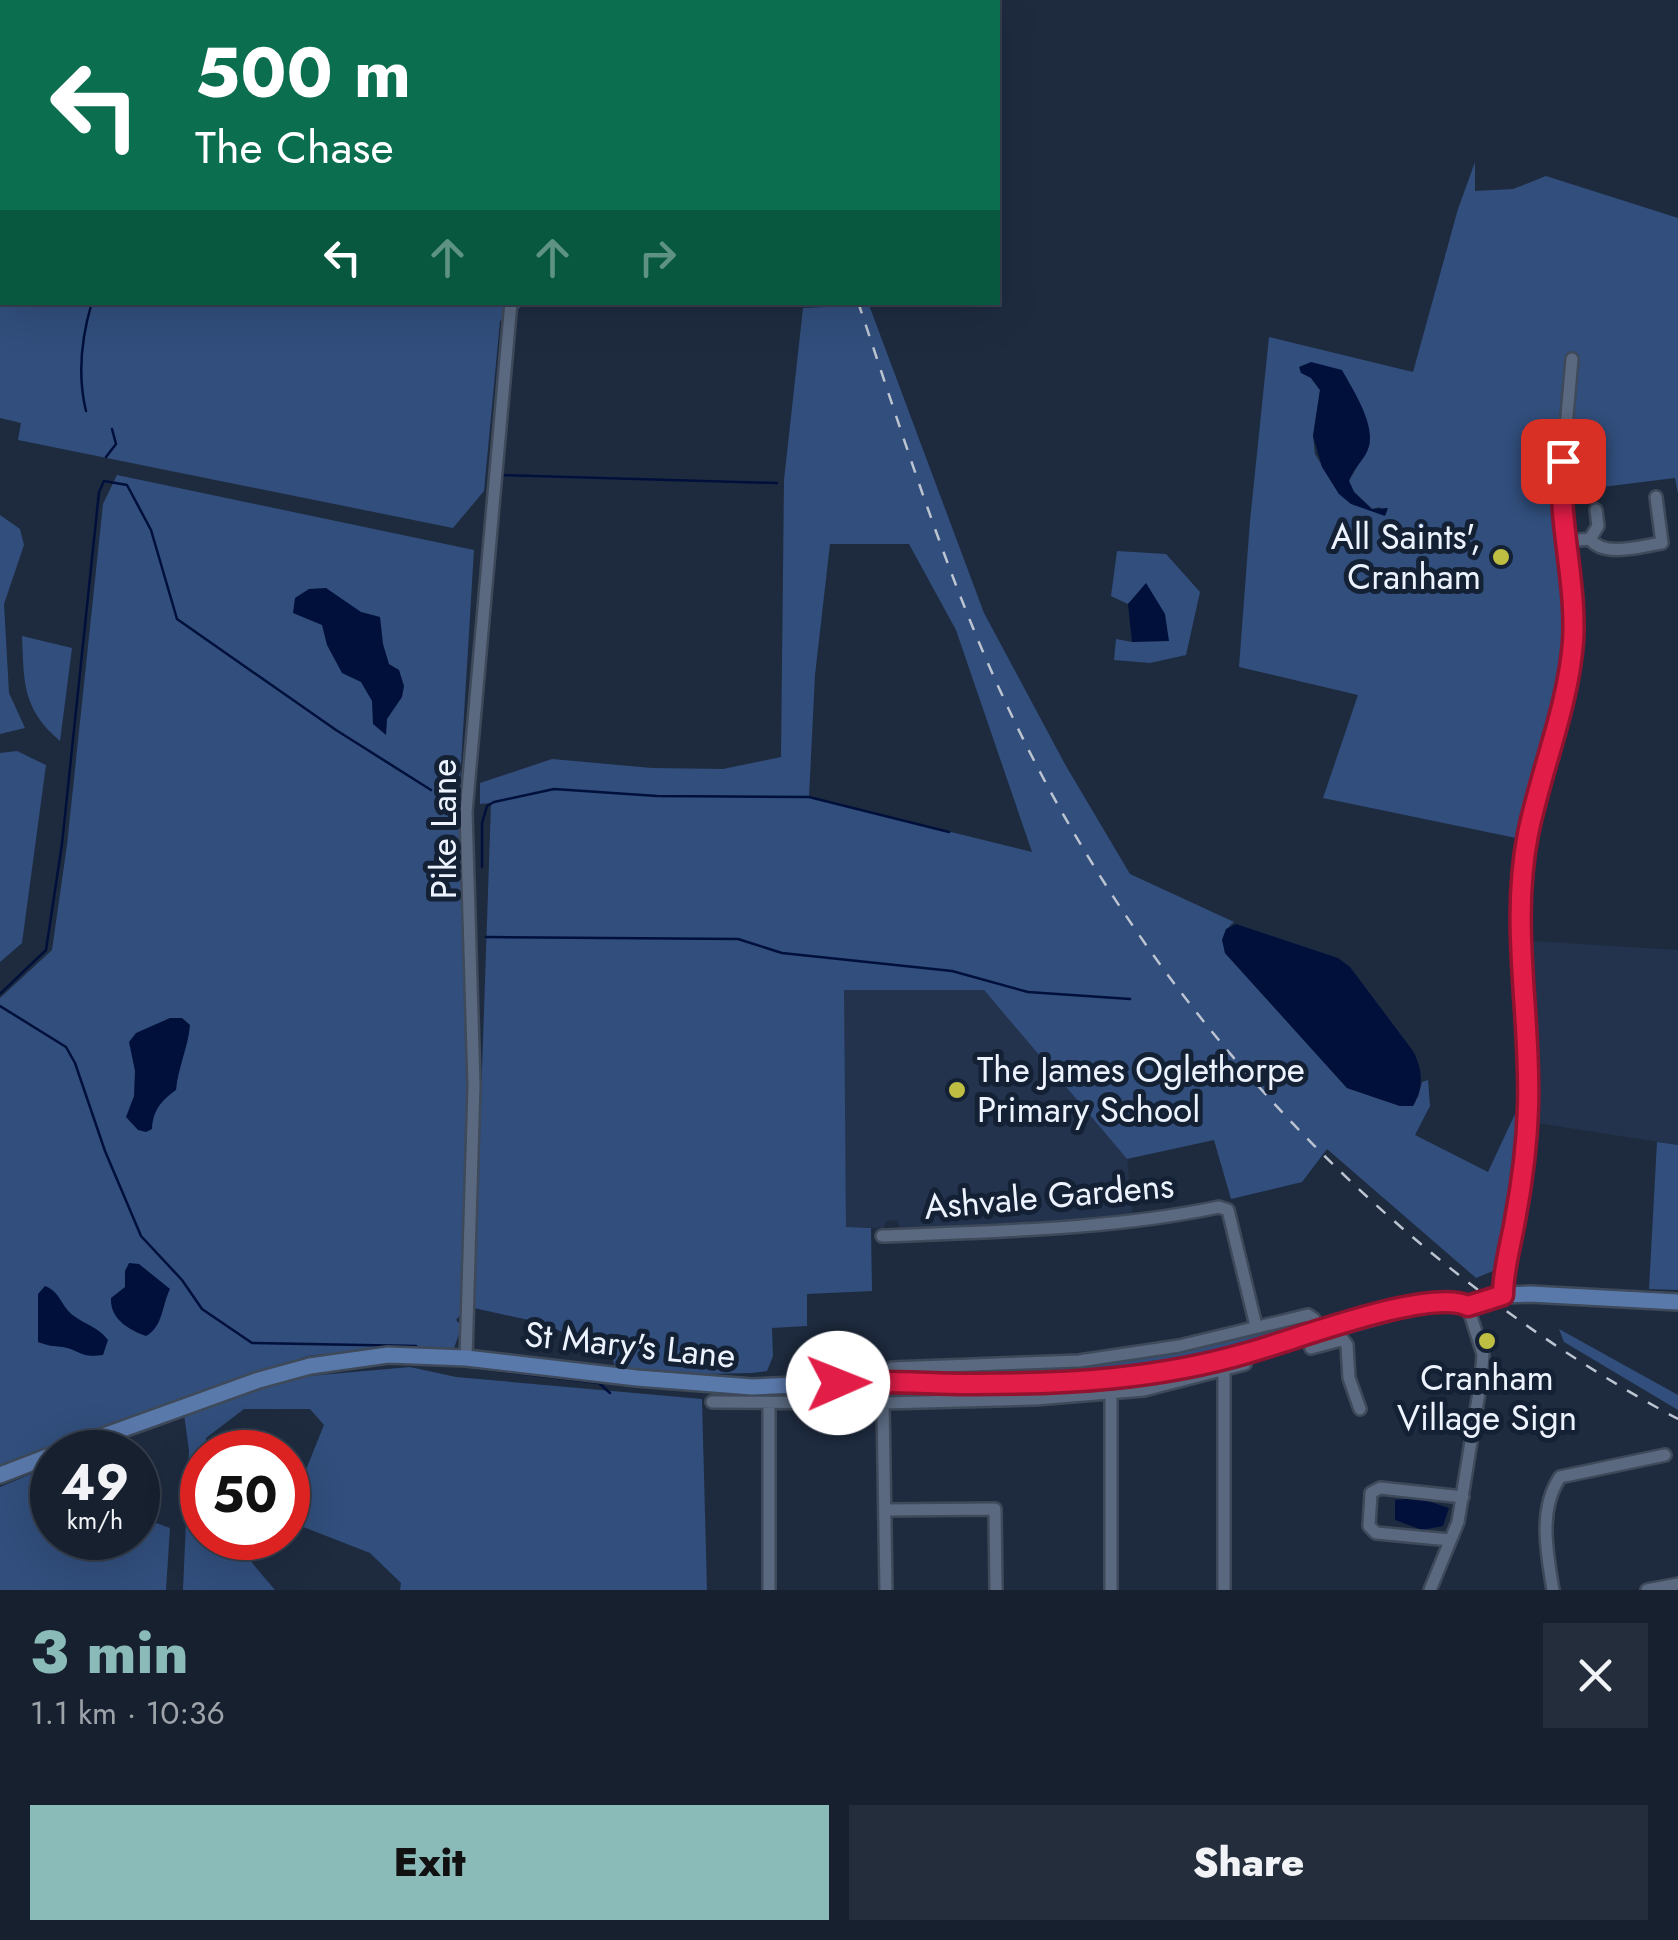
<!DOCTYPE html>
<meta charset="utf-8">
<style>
:root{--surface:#16202f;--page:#232d3b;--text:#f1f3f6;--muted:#9ea3aa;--line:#353e4b;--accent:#8bbbb9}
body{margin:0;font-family:Jost,sans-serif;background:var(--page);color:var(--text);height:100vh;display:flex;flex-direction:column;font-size:38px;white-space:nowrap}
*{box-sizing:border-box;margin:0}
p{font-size:32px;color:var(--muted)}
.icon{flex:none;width:55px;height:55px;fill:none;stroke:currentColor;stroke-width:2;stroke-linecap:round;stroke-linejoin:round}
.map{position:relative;height:1590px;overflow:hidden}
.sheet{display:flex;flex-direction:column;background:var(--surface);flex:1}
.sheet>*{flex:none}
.banner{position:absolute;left:0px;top:0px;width:1000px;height:305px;box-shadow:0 10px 40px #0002,0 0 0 2px var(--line);background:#0b6e4f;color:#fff;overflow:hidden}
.speed{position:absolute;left:30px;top:1430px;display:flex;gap:20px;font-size:50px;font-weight:700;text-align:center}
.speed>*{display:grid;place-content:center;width:130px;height:130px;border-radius:50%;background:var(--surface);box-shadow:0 10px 40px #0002,0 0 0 2px var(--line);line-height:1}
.speed small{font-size:25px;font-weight:400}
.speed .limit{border:15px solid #d22;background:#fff;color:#111}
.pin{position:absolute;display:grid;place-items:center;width:85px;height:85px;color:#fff;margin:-42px;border-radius:20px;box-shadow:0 5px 15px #0006}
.me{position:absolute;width:110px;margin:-55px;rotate:89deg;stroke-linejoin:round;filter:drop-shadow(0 0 8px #0008)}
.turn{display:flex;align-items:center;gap:35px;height:210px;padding:0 30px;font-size:45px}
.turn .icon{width:130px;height:130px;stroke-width:2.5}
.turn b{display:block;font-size:70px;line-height:85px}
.lanes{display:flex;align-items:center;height:95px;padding:0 30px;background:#0003;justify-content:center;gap:50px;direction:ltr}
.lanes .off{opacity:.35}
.round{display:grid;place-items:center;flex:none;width:105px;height:105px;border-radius:0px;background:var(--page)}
.summary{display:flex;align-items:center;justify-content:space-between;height:170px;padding:0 30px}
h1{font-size:60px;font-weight:800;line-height:75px;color:var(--accent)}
.cta{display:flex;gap:20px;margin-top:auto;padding:20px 30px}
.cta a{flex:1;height:115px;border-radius:0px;background:var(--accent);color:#111;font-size:40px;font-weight:800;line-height:115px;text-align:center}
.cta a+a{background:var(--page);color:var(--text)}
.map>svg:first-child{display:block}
</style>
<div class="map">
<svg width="1678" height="1590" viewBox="0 0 1678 1590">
<rect width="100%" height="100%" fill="#1e2b3f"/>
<path fill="#23334d" d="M1532 941 1678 950V1145L1531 1122Z
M843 990H984L1127 1159 1133 1216 1062 1223 900 1228 897 1220 886 1221 884 1228 846 1227Z"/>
<path fill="#314e7c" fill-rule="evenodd" d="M0 0H551L2 2V302L527 303 500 321 484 491 453 528 18 440 21 423 0 418Z
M1475 162V191L1513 189 1546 176 1678 218V494L1675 478 1554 493 1565 567 1561 676 1516 838 1323 798 1358 695 1239 667 1250 521 1269 337 1413 372 1458 209ZM1311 378 1370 443 1349 481 1354 492 1372 509 1380 507 1382 514 1339 494 1315 454 1313 436 1320 390Z
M869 305 984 613 1066 766 1130 874 1234 922C1223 931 1222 939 1225 953L1347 1088 1400 1106 1418 1097 1422 1082 1428 1080 1430 1106 1415 1135 1488 1172 1515 1114C1516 1166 1511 1221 1493 1271L1476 1278 1327 1149 1302 1182 1231 1199 1214 1140 1127 1159 984 990H844L846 1227 871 1228 872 1291 807 1294V1326L772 1328 773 1356 767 1371 751 1373 656 1375 616 1371 613 1360 547 1324 474 1308 491 803 480 804V783L552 759 652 768 723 769 781 757 784 480 803 308ZM830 544H909L956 630 1032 852 809 797 815 675Z
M117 475 474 550 458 814 463 847 468 1085 462 1313 456 1320 462 1326 454 1348 389 1347 307 1356 0 1466V998L52 950 67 845 103 504Z
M0 515 20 529 24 545 4 604 9 693 25 728 0 734Z
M1117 551 1166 554 1200 592 1186 655 1150 663 1114 660 1116 639 1132 642 1147 584 1128 604 1111 596Z
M22 636 72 648 60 741C22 709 24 682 22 636Z
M17 751 46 765 22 943 0 962V753Z
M1657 1142 1678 1145V1290L1649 1289Z
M1309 1320 1311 1327 1197 1362 1070 1379 897 1376 899 1370 1081 1363Z
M1559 1329 1678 1395V1410L1564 1342Z
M410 1367 456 1377 702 1399 707 1590H400L401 1583 370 1553 288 1521V1514L324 1425 310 1409H244L206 1438V1452H202V1538H231L275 1590H183L189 1451 184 1414 286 1378Z
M1143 1383V1386L1064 1393 860 1398 758 1396 759 1393 885 1386 1060 1387Z
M52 1465V1538H138V1480L148 1520 170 1528 166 1590H0V1487Z"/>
<path fill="#00103b" d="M1311 362 1342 370C1353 390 1375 423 1369 446 1366 459 1353 468 1349 481L1354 492 1372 509 1388 508 1385 516 1351 504 1339 494 1322 467 1313 436 1320 390 1311 378 1301 373 1299 367Z
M1146 583 1165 614 1169 641 1132 642 1128 604Z
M326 588 361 612 380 617 383 644 389 664 399 670 404 686 402 697 387 719 386 735 373 724 372 701 361 682 342 673 327 645 322 625 293 613 295 598 309 589Z
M1236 924 1338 958 1350 967 1413 1051C1423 1070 1424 1087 1413 1106H1400L1347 1088 1225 953 1222 940 1226 929Z
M170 1018H182L190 1025C188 1048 178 1067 176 1090 161 1101 153 1110 152 1129L146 1132 138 1130 126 1117 134 1096 135 1071 129 1042 136 1033Z
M129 1263 139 1264 170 1289C162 1305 163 1327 146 1336 128 1329 110 1319 111 1298L125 1287V1271Z
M45 1286C61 1292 61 1307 74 1316 86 1325 98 1327 108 1340L103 1355C79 1358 82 1351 63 1347 53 1346 48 1346 38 1342V1294Z
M1418 1498 1449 1508 1443 1526 1422 1530 1395 1520V1500Z"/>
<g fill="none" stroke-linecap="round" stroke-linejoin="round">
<path stroke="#00103b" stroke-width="2.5" d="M252 2 256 0
M86 411C77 374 81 339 92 302
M106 457 116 444 112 429
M499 475 777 483
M482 867V823L487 806 494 802 554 789 657 796 809 797 949 832
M486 937 738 939 782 953 952 971 1028 992 1130 999
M0 994 46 950 62 844 99 492 104 481 127 485 151 530 177 619 336 730 431 790
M0 1006 66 1047 75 1063 105 1151 141 1236 182 1280 202 1309 252 1343 416 1346
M475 1368 599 1383 610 1393"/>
<g stroke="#3e4959" stroke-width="16">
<path id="minor" d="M560 2V0
M1590 539 1598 526 1596 510
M1566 541 1590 539C1604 558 1641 546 1662 543L1656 497
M882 1236C996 1231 1108 1230 1219 1207L1228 1210 1256 1326
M1503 1295 1522 1183 1528 1105 1529 1029 1518 921 1528 836 1569 672 1573 639 1572 581 1560 495 1572 359
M1333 1327 1347 1345 1349 1378 1360 1409
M1311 1348 1341 1340
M466 1358 474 1086 466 812 511 302
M1224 1369V1590
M888 1382 892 1368 1079 1361 1179 1346 1308 1315 1314 1319 1319 1332
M712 1402 883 1403 1036 1399 1144 1390 1245 1364 1242 1355
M883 1403 886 1590
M886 1510 995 1509 996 1590
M1450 1540 1376 1533 1369 1526 1371 1493 1380 1488 1463 1497
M769 1590V1404
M1111 1590V1394
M1430 1590 1458 1522 1481 1380 1483 1354 1468 1307
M1553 1590C1547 1553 1538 1510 1560 1477L1665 1455
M1647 1590 1678 1584"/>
</g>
<g stroke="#3e4959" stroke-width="20">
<path id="major" d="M59 1452 259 1380 310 1366 388 1355 466 1358 637 1378 752 1387 859 1382H1073L1186 1369 1413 1306 1454 1302 1468 1307 1503 1295 1530 1294 1678 1302
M0 1475 52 1455"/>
</g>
<use href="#minor" stroke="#5a6980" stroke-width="11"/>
<use href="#major" stroke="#5a79ab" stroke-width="15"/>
<path stroke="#bcc4d1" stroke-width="2.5" stroke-dasharray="12 12" stroke-linecap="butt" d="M754 0 755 2
M858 302C903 435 945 572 1004 699 1143 1001 1384 1261 1678 1419"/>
</g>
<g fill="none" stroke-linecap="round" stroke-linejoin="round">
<g stroke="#92132f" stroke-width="25">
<path id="route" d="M838 1383C884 1380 930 1384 975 1384 1068 1384 1158 1379 1247 1353 1292 1341 1430 1287 1468 1306L1503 1295C1503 1270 1511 1244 1515 1220 1522 1183 1527 1145 1528 1107 1531 1015 1510 925 1528 834 1541 770 1568 707 1573 642 1577 581 1557 521 1563 461"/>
</g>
<use href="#route" stroke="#e11d48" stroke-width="18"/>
</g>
<g fill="#bebf42" stroke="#142134" stroke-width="4">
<circle cx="1501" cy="557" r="10"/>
<circle cx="957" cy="1090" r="10"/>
<circle cx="1487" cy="1341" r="10"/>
</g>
<g text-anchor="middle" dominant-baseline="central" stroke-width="10" stroke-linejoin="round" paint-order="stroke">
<g font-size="35" fill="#ecf3fe" stroke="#142134" text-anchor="end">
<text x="1481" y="537">All Saints',<tspan x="1481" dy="40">Cranham</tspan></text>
<text x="977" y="1070" text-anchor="start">The James Oglethorpe<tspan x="977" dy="40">Primary School</tspan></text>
<text x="1487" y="1378" text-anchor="middle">Cranham<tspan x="1487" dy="40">Village Sign</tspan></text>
</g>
<g font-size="35" fill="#ecf3fe" stroke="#142134">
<text transform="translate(444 829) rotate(-90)">Pike Lane</text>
<text transform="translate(1049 1196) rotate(-5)">Ashvale Gardens</text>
<text transform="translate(630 1345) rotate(6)">St Mary's Lane</text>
</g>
</g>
</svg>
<div class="speed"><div>49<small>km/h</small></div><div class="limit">50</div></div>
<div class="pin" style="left:1563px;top:461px;background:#d93025"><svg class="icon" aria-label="arrive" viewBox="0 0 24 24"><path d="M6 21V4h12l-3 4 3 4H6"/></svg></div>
<svg class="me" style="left:838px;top:1383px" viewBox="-20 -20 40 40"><circle r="19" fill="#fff"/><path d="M0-13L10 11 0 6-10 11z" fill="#e11d48"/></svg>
<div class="banner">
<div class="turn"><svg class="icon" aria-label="left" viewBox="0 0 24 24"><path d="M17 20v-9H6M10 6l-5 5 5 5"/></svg><div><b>500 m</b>The Chase</div></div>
<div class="lanes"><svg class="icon" aria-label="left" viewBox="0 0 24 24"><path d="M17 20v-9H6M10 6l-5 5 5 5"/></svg><svg class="icon off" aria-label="ahead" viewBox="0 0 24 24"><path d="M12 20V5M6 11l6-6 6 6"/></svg><svg class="icon off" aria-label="ahead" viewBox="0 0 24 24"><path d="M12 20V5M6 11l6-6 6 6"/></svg><svg class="icon off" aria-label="right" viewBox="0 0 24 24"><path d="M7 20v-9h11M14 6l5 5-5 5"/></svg></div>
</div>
</div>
<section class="sheet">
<div class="summary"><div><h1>3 min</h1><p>1.1 km · 10:36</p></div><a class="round"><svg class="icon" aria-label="close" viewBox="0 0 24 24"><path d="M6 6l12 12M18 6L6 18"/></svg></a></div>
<div class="cta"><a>Exit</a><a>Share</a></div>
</section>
